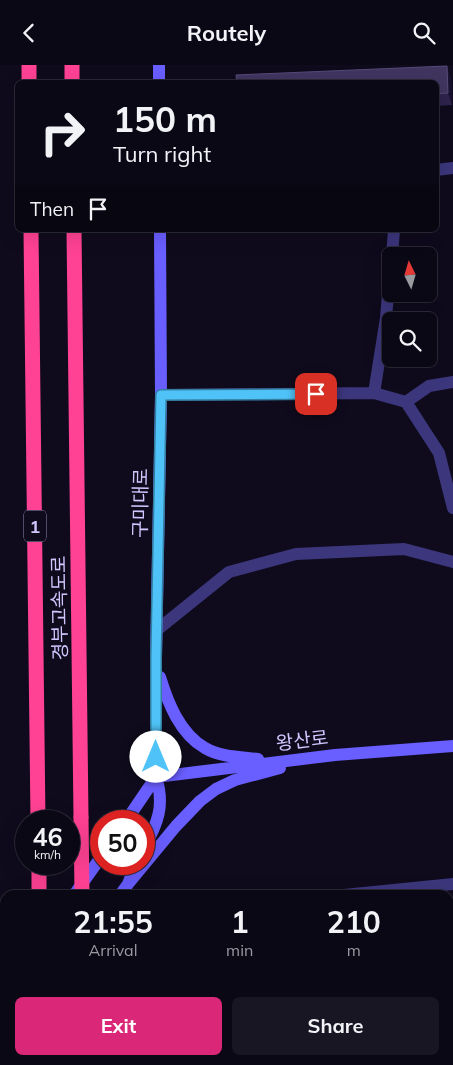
<!DOCTYPE html>
<meta charset="utf-8">
<style>
:root{--surface:#0b0816;--page:#191623;--text:#f1f3f6;--muted:#9a9aa1;--line:#2b2935;--accent:#db2777}
body{margin:0;font-family:Mulish,"Noto Sans KR",sans-serif;background:var(--page);color:var(--text);height:100vh;display:flex;flex-direction:column;font-size:19px;white-space:nowrap}
*{box-sizing:border-box;margin:0}
p{font-size:16px;color:var(--muted)}
.icon{flex:none;width:28px;height:28px;fill:none;stroke:currentColor;stroke-width:2;stroke-linecap:round;stroke-linejoin:round}
.map{position:relative;flex:1;overflow:hidden}
.details{position:absolute;left:0px;top:825px;width:454px;height:175px;display:flex;flex-direction:column;background:var(--surface);border-radius:15px 15px 0 0;box-shadow:0 5px 20px #0002,0 0 0 1px var(--line)}
.details>*{flex:none}
.banner{position:absolute;left:15px;top:15px;width:424px;height:152px;border-radius:8px;box-shadow:0 5px 20px #0002,0 0 0 1px var(--line);background:#0b0816;color:var(--text);overflow:hidden}
.needle{width:32px;rotate:355deg}
.buttons{position:absolute;left:382px;top:182px;display:grid;gap:10px}
.buttons a{display:grid;place-items:center;width:55px;height:55px;border-radius:8px;background:var(--surface);box-shadow:0 5px 20px #0002,0 0 0 1px var(--line);font-size:25px}
.speed{position:absolute;left:15px;top:745px;display:flex;gap:10px;font-size:25px;font-weight:700;text-align:center}
.speed>*{display:grid;place-content:center;width:65px;height:65px;border-radius:50%;background:var(--surface);box-shadow:0 5px 20px #0002,0 0 0 1px var(--line);line-height:1}
.speed small{font-size:12px;font-weight:400}
.speed .limit{border:8px solid #d22;background:#fff;color:#111}
.pin{position:absolute;display:grid;place-items:center;width:42px;height:42px;color:#fff;margin:-21px;border-radius:10px;box-shadow:0 2px 8px #0006}
.me{position:absolute;width:55px;margin:-28px;rotate:0deg;stroke-linejoin:round;filter:drop-shadow(0 0 4px #0008)}
.turn{display:flex;align-items:center;gap:18px;height:105px;padding:0 15px;font-size:22px}
.turn .icon{width:65px;height:65px;stroke-width:2.5}
.turn b{display:block;font-size:35px;line-height:42px}
.then{display:flex;align-items:center;height:48px;padding:0 15px;background:#0003;gap:10px;font-size:19px}
.eta{display:flex;justify-content:space-evenly;align-items:center;height:85px;text-align:center}
.eta b{font-size:30px;font-weight:700;line-height:35px}
.action{display:flex;gap:10px;margin-top:auto;padding:10px 15px}
.action a{flex:1;height:58px;border-radius:8px;background:var(--accent);color:#fff;font-size:20px;font-weight:700;line-height:58px;text-align:center}
.action a+a{background:var(--page);color:var(--text)}
header{display:flex;justify-content:space-between;align-items:center;height:65px;padding:0 15px;background:var(--surface);font-size:22px;font-weight:700}
.map>svg:first-child{display:block}
</style>
<header><svg class="icon" aria-label="back" viewBox="0 0 24 24"><path d="M15 5l-7 7 7 7"/></svg>Routely<svg class="icon" aria-label="search" viewBox="0 0 24 24"><circle cx="10" cy="10" r="6"/><path d="M15 15l6 6"/></svg></header>
<div class="map">
<svg width="453" height="1000" viewBox="0 0 453 1000">
<rect width="100%" height="100%" fill="#0f0b1d"/>
<g fill="none" stroke-linecap="round" stroke-linejoin="round">
<path stroke="#3c367c" stroke-width="12" d="M436 105 453 103
M392 191 394 165
M374 328 386 253 391 194
M161 330 374 328 406 337 439 388 453 443
M406 337 429 321 453 317
M157 565 229 507 296 489 404 484 453 497
M344 830 453 819
M0 869 5 875
M332 995 333 1000"/>
<path stroke="#695eff" stroke-width="12" d="M159 0V18
M160 612C168 638 180 669 205 683 220 692 240 692 258 694
M156 712 335 690 453 681
M126 756 156 712
M144 783C158 758 165 740 156 712V593L161 330 160 165
M128 819 176 761 200 736 216 724 235 715 280 703
M74 830 101 792
M120 830 128 819 131 811
M0 932 5 925
M0 983 5 976"/>
<path stroke="#ff4294" stroke-width="15" d="M29 0V18
M72 0V18
M31 165 38 756
M74 165 81 752
M39 799V830
M41 995V1000
M85 995V1000"/>
<path stroke="#ff4294" stroke-width="15" d="M81 752 82 830"/>
</g>
<path fill="#2d234c" d="M451 13 452 40 436 41V18Z"/>
<path fill="#1a1231" d="M447 1 451 13 452 40 448 28Z"/>
<path fill="#3f355f" stroke="#564c78" d="M447 1 448 28 436 29V18H237L236 10Z"/>
<g fill="none" stroke-linecap="round" stroke-linejoin="round">
<g stroke="#337fa1" stroke-width="12">
<path id="route" d="M156 692V593L161 330 316 329"/>
</g>
<use href="#route" stroke="#4fc3f7" stroke-width="9"/>
</g>
<g text-anchor="middle" dominant-baseline="central" stroke-width="5" stroke-linejoin="round" paint-order="stroke">
<rect fill="#0f0b1d" stroke="#968fbb" stroke-width="1" x="24" y="445.5" width="22" height="31" rx="4"/>
<g font-size="18" font-weight="bold" fill="#d0c7ff">
<text x="35" y="461">1</text>
</g>
<g font-size="19" fill="#d0c7ff" stroke="#0f0b1d">
<text transform="translate(140 438) rotate(-89)">구미대로</text>
<text transform="translate(59 543) rotate(-91)">경부고속도로</text>
<text transform="translate(302 675) rotate(-7)">왕산로</text>
</g>
</g>
</svg>
<div class="buttons">
<a><svg class="needle" viewBox="-14 -14 28 28"><path d="M0-13l5 13h-10z" fill="#e53935"/><path d="M0 13l5-13h-10z" fill="#9a9aa1"/></svg></a>
<a><svg class="icon" aria-label="search" viewBox="0 0 24 24"><circle cx="10" cy="10" r="6"/><path d="M15 15l6 6"/></svg></a>
</div>
<div class="speed"><div>46<small>km/h</small></div><div class="limit">50</div></div>
<div class="pin" style="left:316px;top:329px;background:#d93025"><svg class="icon" aria-label="arrive" viewBox="0 0 24 24"><path d="M6 21V4h12l-3 4 3 4H6"/></svg></div>
<svg class="me" style="left:156px;top:692px" viewBox="-20 -20 40 40"><circle r="19" fill="#fff"/><path d="M0-13L10 11 0 6-10 11z" fill="#4fc3f7"/></svg>
<div class="banner">
<div class="turn"><svg class="icon" aria-label="right" viewBox="0 0 24 24"><path d="M7 20v-9h11M14 6l5 5-5 5"/></svg><div><b>150 m</b>Turn right</div></div>
<div class="then">Then<svg class="icon" aria-label="arrive" viewBox="0 0 24 24"><path d="M6 21V4h12l-3 4 3 4H6"/></svg></div>
</div>
<section class="details">
<div class="eta">
<div><b>21:55</b><p>Arrival</p></div>
<div><b>1</b><p>min</p></div>
<div><b>210</b><p>m</p></div>
</div>
<div class="action"><a>Exit</a><a>Share</a></div>
</section>
</div>
